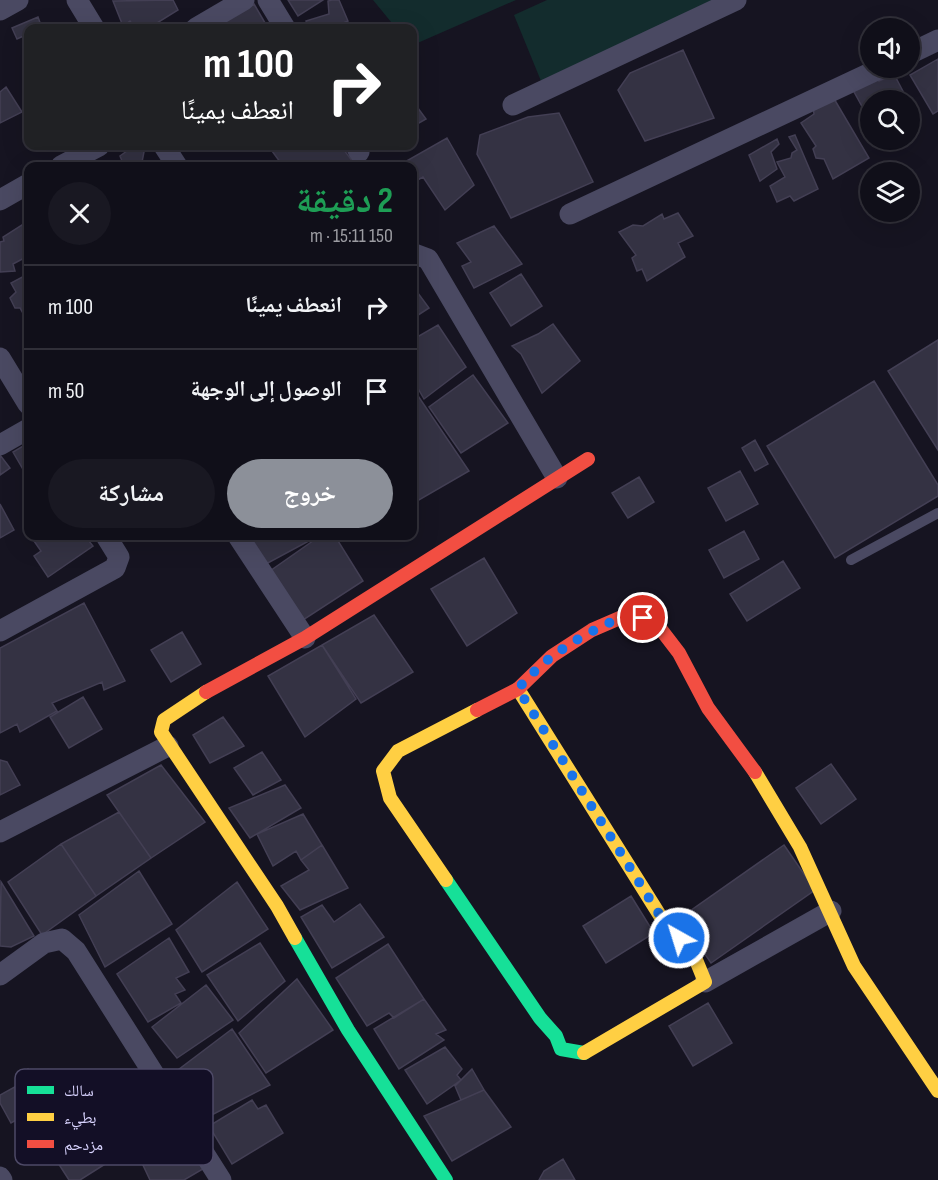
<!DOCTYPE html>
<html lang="ar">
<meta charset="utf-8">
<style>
:root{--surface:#100f19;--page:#191822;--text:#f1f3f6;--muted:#9c9ca2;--line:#302f38;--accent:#8c9099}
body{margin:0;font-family:"Sofia Sans Condensed","Noto Naskh Arabic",sans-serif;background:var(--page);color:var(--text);direction:rtl;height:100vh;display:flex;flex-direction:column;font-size:22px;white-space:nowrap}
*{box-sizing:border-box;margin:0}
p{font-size:20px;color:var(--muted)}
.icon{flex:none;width:33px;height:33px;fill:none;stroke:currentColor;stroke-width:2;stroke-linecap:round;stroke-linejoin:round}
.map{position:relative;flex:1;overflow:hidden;direction:ltr}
.drawer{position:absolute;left:24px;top:162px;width:393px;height:378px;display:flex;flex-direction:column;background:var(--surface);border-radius:12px;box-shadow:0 6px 24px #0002,0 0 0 2px var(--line);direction:rtl}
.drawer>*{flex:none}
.banner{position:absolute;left:24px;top:24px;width:393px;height:126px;border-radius:12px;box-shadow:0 6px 24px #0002,0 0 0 2px var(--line);direction:rtl;background:#202124;color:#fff;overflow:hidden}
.tools{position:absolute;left:860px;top:18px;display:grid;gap:12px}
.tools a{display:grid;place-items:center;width:60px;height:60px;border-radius:50%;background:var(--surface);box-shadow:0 6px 24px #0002,0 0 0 2px var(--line);font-size:30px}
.pin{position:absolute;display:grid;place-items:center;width:51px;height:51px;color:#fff;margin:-26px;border:3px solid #fff;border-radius:50%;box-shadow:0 2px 6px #0007}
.me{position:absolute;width:66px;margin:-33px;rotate:321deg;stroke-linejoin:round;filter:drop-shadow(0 0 4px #0008)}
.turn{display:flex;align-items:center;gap:21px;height:126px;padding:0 24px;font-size:27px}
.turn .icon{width:78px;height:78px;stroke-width:2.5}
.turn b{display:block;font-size:42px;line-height:51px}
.round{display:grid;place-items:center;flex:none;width:63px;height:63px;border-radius:32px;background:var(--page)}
.head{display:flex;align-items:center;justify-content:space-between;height:102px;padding:0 24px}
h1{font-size:36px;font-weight:700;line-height:45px;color:#1e9e55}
.action{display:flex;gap:12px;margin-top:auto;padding:12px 24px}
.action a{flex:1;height:69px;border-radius:36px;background:var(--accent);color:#fff;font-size:24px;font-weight:700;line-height:69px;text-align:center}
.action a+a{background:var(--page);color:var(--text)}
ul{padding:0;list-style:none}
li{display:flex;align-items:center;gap:18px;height:84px;padding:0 24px;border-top:2px solid var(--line)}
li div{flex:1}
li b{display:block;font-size:22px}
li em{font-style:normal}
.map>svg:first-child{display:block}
</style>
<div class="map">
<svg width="938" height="1180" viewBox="0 0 938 1180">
<rect width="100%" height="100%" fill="#161421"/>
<path fill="#132c2d" d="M373 0H516L413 45 412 28H396Z
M547 0H720L541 81 514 15Z"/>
<path fill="#343243" stroke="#433f54" stroke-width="1.5" d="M173 0 178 10 149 28H135L130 21 123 26 113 1Z
M288 0H323L298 16Z
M332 0H339L348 21 331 28H308L306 21 329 14 328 1Z
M254 4 268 28H221L218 24Z
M38 17 42 28H28V34L17 39 12 28Z
M683 50 714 118 645 141 618 90 630 73Z
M938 59V111L933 114 910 75Z
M894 74 906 97 902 100H870V121L853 90 877 77 879 81Z
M6 87 22 112 0 123V92Z
M833 97 869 158 833 179 824 159 816 158 813 149 816 146 801 123 814 114 813 107Z
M412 100 426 119 412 127Z
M559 113 593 182 511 218 477 154 480 135 528 117Z
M795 135 818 189 794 201 790 196 777 202 770 186 785 177 777 162 791 158 792 153 797 150 789 137Z
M447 138 474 185 445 210 423 177 414 182 412 166H405L403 163Z
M777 139 779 144 771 152 777 169 760 181 749 155Z
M134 146H139L144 152 142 162 145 166H124L120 156Z
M281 146 286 148 292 146H341L356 166H283L272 151Z
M678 213 693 236 678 243 685 257 647 281 642 269 637 271 632 258 636 255 619 232 633 225 643 226 662 214 664 219Z
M28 221V256L13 264 15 271 0 272V242L4 241 3 237Z
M494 226 522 264 474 288 462 266 471 262 457 243Z
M28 274V303L25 305 28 315 25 317 20 308H15L10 298 16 292 11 283Z
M521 274 542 306 511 326 490 293Z
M412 285 429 308 412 319Z
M553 324 580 361 542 393 521 354 512 346 538 334Z
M438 325 466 367 424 399 412 378V340Z
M938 340V450L888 371Z
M473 375 508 423 461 453 429 407Z
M874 381 938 485V496L835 558 767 446Z
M412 387 469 471 412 504Z
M755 440 768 464 755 471 742 448Z
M28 443V478L13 452Z
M0 455 10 468 0 475Z
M740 471 758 504 726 521 708 488Z
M639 477 654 502 628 518 612 493Z
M0 504 14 530 0 538Z
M744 531 759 559 724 578 709 550Z
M39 536H85L93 546 48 577 34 556 41 551 34 541Z
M249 536H318L266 564Z
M320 536H335L363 581 300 622 270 571Z
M484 558 517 613 467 646 431 589Z
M783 561 800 588 747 621 730 594Z
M84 603 125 681 104 690 102 682 52 703 57 711 20 732 17 724 0 733V648Z
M374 615 413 672 361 703 322 645Z
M182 632 201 664 171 682 151 650Z
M322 645 356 699 305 737 268 676Z
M83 697 102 729 69 748 50 717Z
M223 717 244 746 210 763 193 735Z
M262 752 281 780 253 795 234 768Z
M0 760 7 762 20 785 0 795Z
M831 764 856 799 821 824 796 788Z
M161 765 205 822 151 858 107 795Z
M285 785 301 808 250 838 229 808Z
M119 812 151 858 96 896 61 844Z
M303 814 322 845 301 860 296 851 273 866 257 834Z
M61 844 96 896 42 935 8 882Z
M322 845 348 888 300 910 281 886 309 870 301 860Z
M784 845 815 890 711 963 680 918Z
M139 871 172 924 105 967 79 915Z
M1 882 34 936 11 947 0 946Z
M237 882 268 929 202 972 176 930Z
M631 896 654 933 606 963 583 926Z
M360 904 384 937 332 968 301 917 322 905 334 922Z
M169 938 189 972 176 978 185 990 175 994 181 1003 148 1022 117 974Z
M260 943 285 981 238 1021 207 975Z
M388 944 424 999 394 1018 389 1013 367 1026 336 978Z
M297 979 333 1030 266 1073 239 1033Z
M206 985 233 1020 177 1058 152 1027Z
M424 999 446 1030 436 1034 444 1040 399 1069 374 1029Z
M708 1003 732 1043 693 1066 669 1026Z
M232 1029 270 1085 202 1120 174 1073Z
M445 1047 462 1069 457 1075 461 1080 427 1104 405 1070Z
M28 1069 39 1086 49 1081 59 1097 42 1105 46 1111 29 1121 25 1115 11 1123 0 1103V1095L22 1083 18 1078Z
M472 1069 484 1090 461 1100 455 1086Z
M484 1090 511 1127 452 1161 424 1116Z
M252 1100 258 1109 266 1105 283 1133 232 1164 209 1126Z
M88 1105 95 1117 91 1120 96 1128 84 1136 88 1142 98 1135 104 1144 109 1141 115 1151 106 1156 110 1161 80 1180H69L40 1135Z
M185 1126 208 1166 184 1180H150L142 1163 167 1148 162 1139Z
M563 1159 575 1180H539L544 1171Z"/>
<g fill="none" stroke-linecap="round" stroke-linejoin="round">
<path stroke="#4a4962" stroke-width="10" d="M851 560 938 513"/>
<path stroke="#4a4962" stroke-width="21" d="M77 0 94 28
M268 0 285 28
M0 10 18 0
M196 28 244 0
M909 54 938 40
M513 105 736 0
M164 146 177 166
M356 146 359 152
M61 166 99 146
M0 200 28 184
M570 214 881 68
M412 253 428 259 557 478
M0 358 28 404
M0 445 28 429
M238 536 305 638
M0 631 115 568 119 557 106 536
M0 832 168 746
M0 975 44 943 62 939 76 951 221 1180
M705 982 831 911
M0 1177 2 1180"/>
<path stroke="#16e098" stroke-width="14" d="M446 880 540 1018 556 1036 561 1049 584 1053
M295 938 348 1030 446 1180"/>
<path stroke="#ffcf43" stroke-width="14" d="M518 689 664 922 694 955 705 982 584 1053
M206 692 164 720 161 732 277 906 295 938
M755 772 800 847 854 966 938 1091
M446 880 390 798 383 771 398 751 477 710"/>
<path stroke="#f24e42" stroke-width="14" d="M206 692 305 638 588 459
M477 710 518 689 552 656 592 630 629 614 656 623 679 653 708 708 755 772"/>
</g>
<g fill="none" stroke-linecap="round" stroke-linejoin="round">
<path stroke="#1a73e8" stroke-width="10" stroke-dasharray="0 18" d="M643 618 629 614C587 632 548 653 518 689L664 922 679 938"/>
</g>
<rect x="15" y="1069" width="198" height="96" rx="9" fill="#130f26" stroke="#4e4a67" stroke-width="1.5"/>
<rect x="27" y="1086" width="27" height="8" fill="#16e098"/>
<rect x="27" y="1113" width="27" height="8" fill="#ffcf43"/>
<rect x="27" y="1140" width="27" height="8" fill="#f24e42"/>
<g font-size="16" fill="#d9d4ff">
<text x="64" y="1096">سالك</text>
<text x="64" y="1123">بطيء</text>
<text x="64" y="1150">مزدحم</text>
</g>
</svg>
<div class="tools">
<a><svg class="icon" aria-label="sound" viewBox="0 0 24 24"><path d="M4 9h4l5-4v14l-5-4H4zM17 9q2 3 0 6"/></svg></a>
<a><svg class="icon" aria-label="search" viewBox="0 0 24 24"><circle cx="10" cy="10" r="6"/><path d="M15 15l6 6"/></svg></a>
<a><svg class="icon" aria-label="layers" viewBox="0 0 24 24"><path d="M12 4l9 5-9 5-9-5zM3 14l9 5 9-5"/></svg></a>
</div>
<div class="pin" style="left:643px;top:618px;background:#d93025"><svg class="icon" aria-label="arrive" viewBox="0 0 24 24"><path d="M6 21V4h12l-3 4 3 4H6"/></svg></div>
<svg class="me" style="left:679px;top:938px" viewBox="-20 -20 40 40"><circle r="17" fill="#1a73e8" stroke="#fff" stroke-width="3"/><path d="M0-11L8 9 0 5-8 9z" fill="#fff"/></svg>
<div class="banner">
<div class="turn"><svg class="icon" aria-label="right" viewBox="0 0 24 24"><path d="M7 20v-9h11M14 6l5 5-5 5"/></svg><div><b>100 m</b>انعطف يمينًا</div></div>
</div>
<section class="drawer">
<div class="head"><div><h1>2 دقيقة</h1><p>150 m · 15:11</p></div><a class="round"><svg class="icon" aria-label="close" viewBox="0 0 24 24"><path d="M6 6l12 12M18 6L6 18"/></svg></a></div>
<ul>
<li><svg class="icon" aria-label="right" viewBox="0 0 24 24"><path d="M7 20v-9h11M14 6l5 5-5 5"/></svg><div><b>انعطف يمينًا</b></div><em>100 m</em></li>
<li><svg class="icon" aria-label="arrive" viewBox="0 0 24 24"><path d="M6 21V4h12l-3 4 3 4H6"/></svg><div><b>الوصول إلى الوجهة</b></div><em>50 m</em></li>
</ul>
<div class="action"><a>خروج</a><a>مشاركة</a></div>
</section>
</div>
